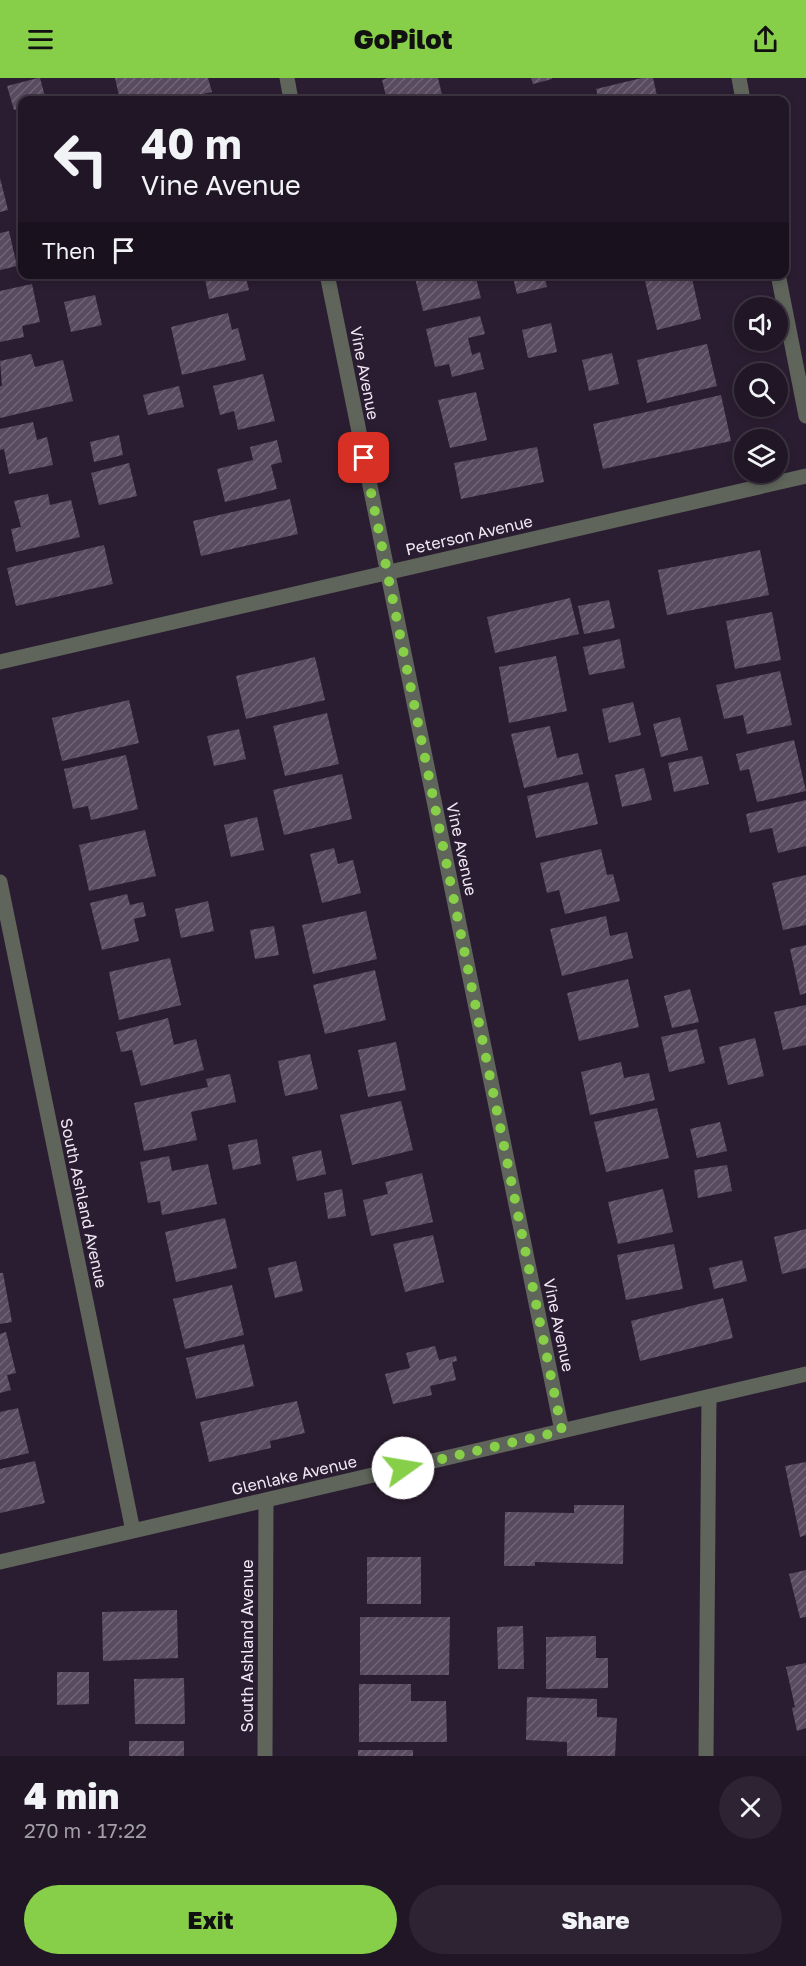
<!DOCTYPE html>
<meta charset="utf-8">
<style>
:root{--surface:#201625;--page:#2d2332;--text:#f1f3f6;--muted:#a29fa7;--line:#3d3542;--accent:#88cf49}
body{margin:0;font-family:"Golos Text",sans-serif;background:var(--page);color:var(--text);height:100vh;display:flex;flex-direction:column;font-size:22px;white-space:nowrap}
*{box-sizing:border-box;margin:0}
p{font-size:20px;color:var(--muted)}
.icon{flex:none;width:33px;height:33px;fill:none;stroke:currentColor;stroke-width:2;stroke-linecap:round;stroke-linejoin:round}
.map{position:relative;height:1678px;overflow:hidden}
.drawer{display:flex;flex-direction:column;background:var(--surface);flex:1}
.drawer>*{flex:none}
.top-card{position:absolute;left:18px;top:18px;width:771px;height:183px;border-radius:12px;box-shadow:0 3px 9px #0003,0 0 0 2px var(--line);background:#201625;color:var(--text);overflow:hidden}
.fabs{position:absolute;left:734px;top:219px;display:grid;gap:12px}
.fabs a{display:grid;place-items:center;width:54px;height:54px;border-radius:50%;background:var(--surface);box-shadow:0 3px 9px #0003,0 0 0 2px var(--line);font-size:30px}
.pin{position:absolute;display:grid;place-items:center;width:51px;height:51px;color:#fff;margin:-26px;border-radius:12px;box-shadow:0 3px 9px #0006}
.me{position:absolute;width:66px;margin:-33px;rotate:77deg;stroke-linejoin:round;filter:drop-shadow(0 0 4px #0008)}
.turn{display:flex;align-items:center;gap:21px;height:126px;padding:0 24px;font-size:27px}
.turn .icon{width:78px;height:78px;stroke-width:2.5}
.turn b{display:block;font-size:42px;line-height:51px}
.then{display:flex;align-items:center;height:57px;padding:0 24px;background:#0003;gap:12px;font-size:22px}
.round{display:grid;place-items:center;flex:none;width:63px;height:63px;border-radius:32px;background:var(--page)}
.overview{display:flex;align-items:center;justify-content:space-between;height:102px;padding:0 24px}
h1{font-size:36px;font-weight:800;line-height:45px}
.button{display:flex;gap:12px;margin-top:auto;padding:12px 24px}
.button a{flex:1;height:69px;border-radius:36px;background:var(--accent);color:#111;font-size:24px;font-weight:800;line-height:69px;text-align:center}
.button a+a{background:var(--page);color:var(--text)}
header{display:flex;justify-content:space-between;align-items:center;height:78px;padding:0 24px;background:var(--accent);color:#111;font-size:27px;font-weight:800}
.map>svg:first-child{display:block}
</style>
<header><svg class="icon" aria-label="menu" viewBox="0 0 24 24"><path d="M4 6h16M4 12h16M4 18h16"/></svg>GoPilot<svg class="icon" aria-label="share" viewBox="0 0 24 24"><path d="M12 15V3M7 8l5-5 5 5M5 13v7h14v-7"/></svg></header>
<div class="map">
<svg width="806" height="1678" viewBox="0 0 806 1678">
<defs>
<pattern id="building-hatch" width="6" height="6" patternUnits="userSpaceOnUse" patternTransform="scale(1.5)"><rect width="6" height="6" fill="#594a60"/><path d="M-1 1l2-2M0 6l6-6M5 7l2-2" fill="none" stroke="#716477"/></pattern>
</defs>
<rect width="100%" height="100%" fill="#2b1d31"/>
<path fill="url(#building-hatch)" d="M38 0H40L46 22H22V30L14 32 7 8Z
M115 0H208L212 14 174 22H120Z
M388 0H438L443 21 387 22 382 2Z
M531 0H552V1L533 6Z
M642 0H653L658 22H599L596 11Z
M0 100 8 132 0 134Z
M9 153 17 188 0 192V155Z
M204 196H245L249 212 209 221Z
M414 196H475L481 220 423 233Z
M512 196H544L547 209 517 216Z
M575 196H601V197L577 203Z
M673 196H691L701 241 657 252 645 203Z
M32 206 40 244 22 248 24 259 0 264V213Z
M95 217 102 247 71 254 64 224Z
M228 235 232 252 238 250 246 282 182 297 171 249Z
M480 238 485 256 468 260 472 277 480 274 484 291 452 299 449 286 435 289 426 251Z
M551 245 557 274 528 280 522 252Z
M707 266 717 308 647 325 637 282Z
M612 275 619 306 589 313 582 282Z
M31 276 35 289 63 282 73 323 0 340V308H2L0 283Z
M263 296 275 343 238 352 234 333 220 337 213 308Z
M179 308 184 329 148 337 143 317Z
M476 314 487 362 450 370 438 322Z
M721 317 731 363 603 391 593 346Z
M33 344 37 362 47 359 53 387 9 396 4 371 0 372V351Z
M119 357 123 377 94 384 90 364Z
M277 362 282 384 271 387 277 411 225 424 217 391 253 382 250 369Z
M537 369 544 404 461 421 454 385Z
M129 385 137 418 99 427 91 395Z
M48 416 50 427 71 422 80 459 16 474 11 451 21 449 14 423Z
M290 421 298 456 201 478 193 443Z
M104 467 113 506 16 528 7 490Z
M760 472 769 517 667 537 658 492Z
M570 520 579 556 495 575 487 539Z
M609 522 615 550 584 556 578 528Z
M772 534 781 582 735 591 726 543Z
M620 561 625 590 589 597 583 569Z
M556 578 567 633 509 645 499 589Z
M315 579 325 622 246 641 236 598Z
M780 593 792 647 747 656 743 637 724 641 716 607Z
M129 622 139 665 62 683 52 640Z
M633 624 641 657 609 665 602 631Z
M327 635 339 686 285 698 273 648Z
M680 639 688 672 661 679 653 646Z
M550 648 557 680 578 675 583 696 524 710 511 656Z
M239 651 246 681 214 688 207 658Z
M794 662 806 713 757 724 749 691 740 693 736 676Z
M126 677 138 731 91 742 88 728 73 731 64 691Z
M702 678 709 706 674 714 668 685Z
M644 690 652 722 622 729 615 697Z
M342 696 352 741 284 757 273 712Z
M588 704 598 746 536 760 527 718Z
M806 722V768L778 775 772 750 750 755 746 736Z
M257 739 264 772 231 779 224 747Z
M145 752 156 798 89 813 79 767Z
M334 770 338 786 353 782 361 815 322 825 310 776Z
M601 771 607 797 613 796 620 823 565 836 559 812 547 815 540 785Z
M806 797V847L783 852 772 805Z
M127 816 130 827 143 824 146 838 134 841 139 863 102 872 90 825Z
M208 823 214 853 181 860 175 831Z
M366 833 377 881 313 896 302 847Z
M606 838 610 858 627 854 633 880 562 898 550 851Z
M274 848 279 877 255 881 250 852Z
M806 867V915L800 917 790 871Z
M170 880 181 927 119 942 109 894Z
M375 892 386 942 325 956 313 907Z
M628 901 639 949 579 963 567 915Z
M690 911 699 944 672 950 664 918Z
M806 927V967L783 972 774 934Z
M168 940 174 967 196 961 204 992 141 1008 132 972 121 974 116 954Z
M697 951 705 985 669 994 661 959Z
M755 960 764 998 728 1007 719 969Z
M396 964 406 1012 368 1019 358 972Z
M310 976 318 1011 285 1018 278 983Z
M621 984 624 1000 649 995 655 1022 590 1037 581 994Z
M230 996 236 1024 191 1034 197 1062 144 1073 134 1025 208 1009 206 1001Z
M401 1023 413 1072 352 1087 340 1037Z
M657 1030 669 1080 606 1094 594 1044Z
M720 1044 727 1073 697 1080 690 1051Z
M257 1061 261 1086 233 1092 228 1067Z
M321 1072 326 1096 297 1103 292 1079Z
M169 1078 172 1093 208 1086 217 1126 162 1137 160 1123 148 1125 140 1084Z
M727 1087 732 1113 698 1120 694 1092Z
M422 1095 433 1144 371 1158 363 1122 388 1116 385 1104Z
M342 1111 346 1138 328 1141 324 1115Z
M663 1111 673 1154 618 1166 608 1124Z
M225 1140 237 1190 176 1204 165 1154Z
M806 1151V1190L782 1196 774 1159Z
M433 1157 444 1204 405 1214 393 1166Z
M674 1166 683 1211 626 1222 617 1177Z
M742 1182 747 1203 714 1211 709 1190Z
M296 1183 303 1213 275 1220 268 1190Z
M0 1195H3L12 1244 0 1246Z
M232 1207 244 1257 185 1271 173 1221Z
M723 1220 733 1260 640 1283 631 1243Z
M6 1254 16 1295 7 1297 11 1312 0 1315V1256Z
M244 1266 254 1308 196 1321 186 1280Z
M435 1268 439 1282 456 1278 457 1283 452 1284 456 1302 430 1308 432 1317 393 1326 385 1296 410 1290 406 1275Z
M297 1323 305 1355 270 1363 271 1370 209 1384 200 1344Z
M18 1330 29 1375 0 1382V1334Z
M35 1383 45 1425 0 1435V1391Z
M806 1384V1457L800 1459 785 1388Z
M574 1427H624L623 1486 535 1484V1488H504L505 1434 574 1435Z
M367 1479H421V1526H367Z
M806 1492V1539L800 1540 789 1496Z
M177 1532 178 1580 103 1583 102 1534Z
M360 1539H450L449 1597H360Z
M523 1548 524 1591H498L497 1549Z
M596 1558V1580H608V1610L546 1611V1559Z
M806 1585V1650L797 1653 792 1630 795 1629 786 1589Z
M57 1594H89V1626L57 1627Z
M184 1600 185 1646H135L134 1601Z
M359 1606H411V1623H446L447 1664H359Z
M527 1619 597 1621V1639L617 1640 615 1678H567V1664L526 1662Z
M129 1663H184V1678H129Z
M358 1672H413V1678H358Z"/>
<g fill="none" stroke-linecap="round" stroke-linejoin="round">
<path stroke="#5f655b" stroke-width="15" d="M287 0 291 22
M739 0 743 22
M327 196 562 1353
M778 196 806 338
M0 584 806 398
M0 804 133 1453
M0 1484 806 1296
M265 1678 266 1422
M706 1678 709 1319"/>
</g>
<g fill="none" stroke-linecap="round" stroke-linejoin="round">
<path stroke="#88cf49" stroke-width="10" stroke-dasharray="0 18" d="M364 380 562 1353 403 1390"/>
</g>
<g text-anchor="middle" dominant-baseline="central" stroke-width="5" stroke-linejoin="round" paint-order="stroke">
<g font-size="16" fill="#f1e8f5" stroke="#2b1d31">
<text transform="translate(365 295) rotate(79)">Vine Avenue</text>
<text transform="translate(469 457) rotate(-13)">Peterson Avenue</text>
<text transform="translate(462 771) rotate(78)">Vine Avenue</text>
<text transform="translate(84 1125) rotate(78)">South Ashland Avenue</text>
<text transform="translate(559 1247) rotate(78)">Vine Avenue</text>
<text transform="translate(294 1397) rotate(-13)">Glenlake Avenue</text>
<text transform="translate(247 1568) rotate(-90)">South Ashland Avenue</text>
</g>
</g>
</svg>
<div class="fabs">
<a><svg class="icon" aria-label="sound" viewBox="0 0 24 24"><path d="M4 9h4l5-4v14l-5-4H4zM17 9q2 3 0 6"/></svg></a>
<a><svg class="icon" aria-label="search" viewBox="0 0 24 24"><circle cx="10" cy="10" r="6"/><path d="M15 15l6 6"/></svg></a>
<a><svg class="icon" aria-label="layers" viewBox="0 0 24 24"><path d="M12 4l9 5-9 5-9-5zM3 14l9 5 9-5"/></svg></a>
</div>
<div class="pin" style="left:364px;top:380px;background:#d93025"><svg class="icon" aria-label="arrive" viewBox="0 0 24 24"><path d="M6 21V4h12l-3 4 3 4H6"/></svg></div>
<svg class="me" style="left:403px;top:1390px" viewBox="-20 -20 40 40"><circle r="19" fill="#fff"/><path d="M0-13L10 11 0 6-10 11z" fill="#88cf49"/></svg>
<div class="top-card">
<div class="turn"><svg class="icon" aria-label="left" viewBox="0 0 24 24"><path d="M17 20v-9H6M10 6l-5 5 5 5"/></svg><div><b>40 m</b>Vine Avenue</div></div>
<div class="then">Then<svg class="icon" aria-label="arrive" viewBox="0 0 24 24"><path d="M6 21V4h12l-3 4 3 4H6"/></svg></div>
</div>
</div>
<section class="drawer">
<div class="overview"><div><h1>4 min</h1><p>270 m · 17:22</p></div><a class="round"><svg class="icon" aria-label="close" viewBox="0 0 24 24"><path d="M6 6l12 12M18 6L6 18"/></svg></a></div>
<div class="button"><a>Exit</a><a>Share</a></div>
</section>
